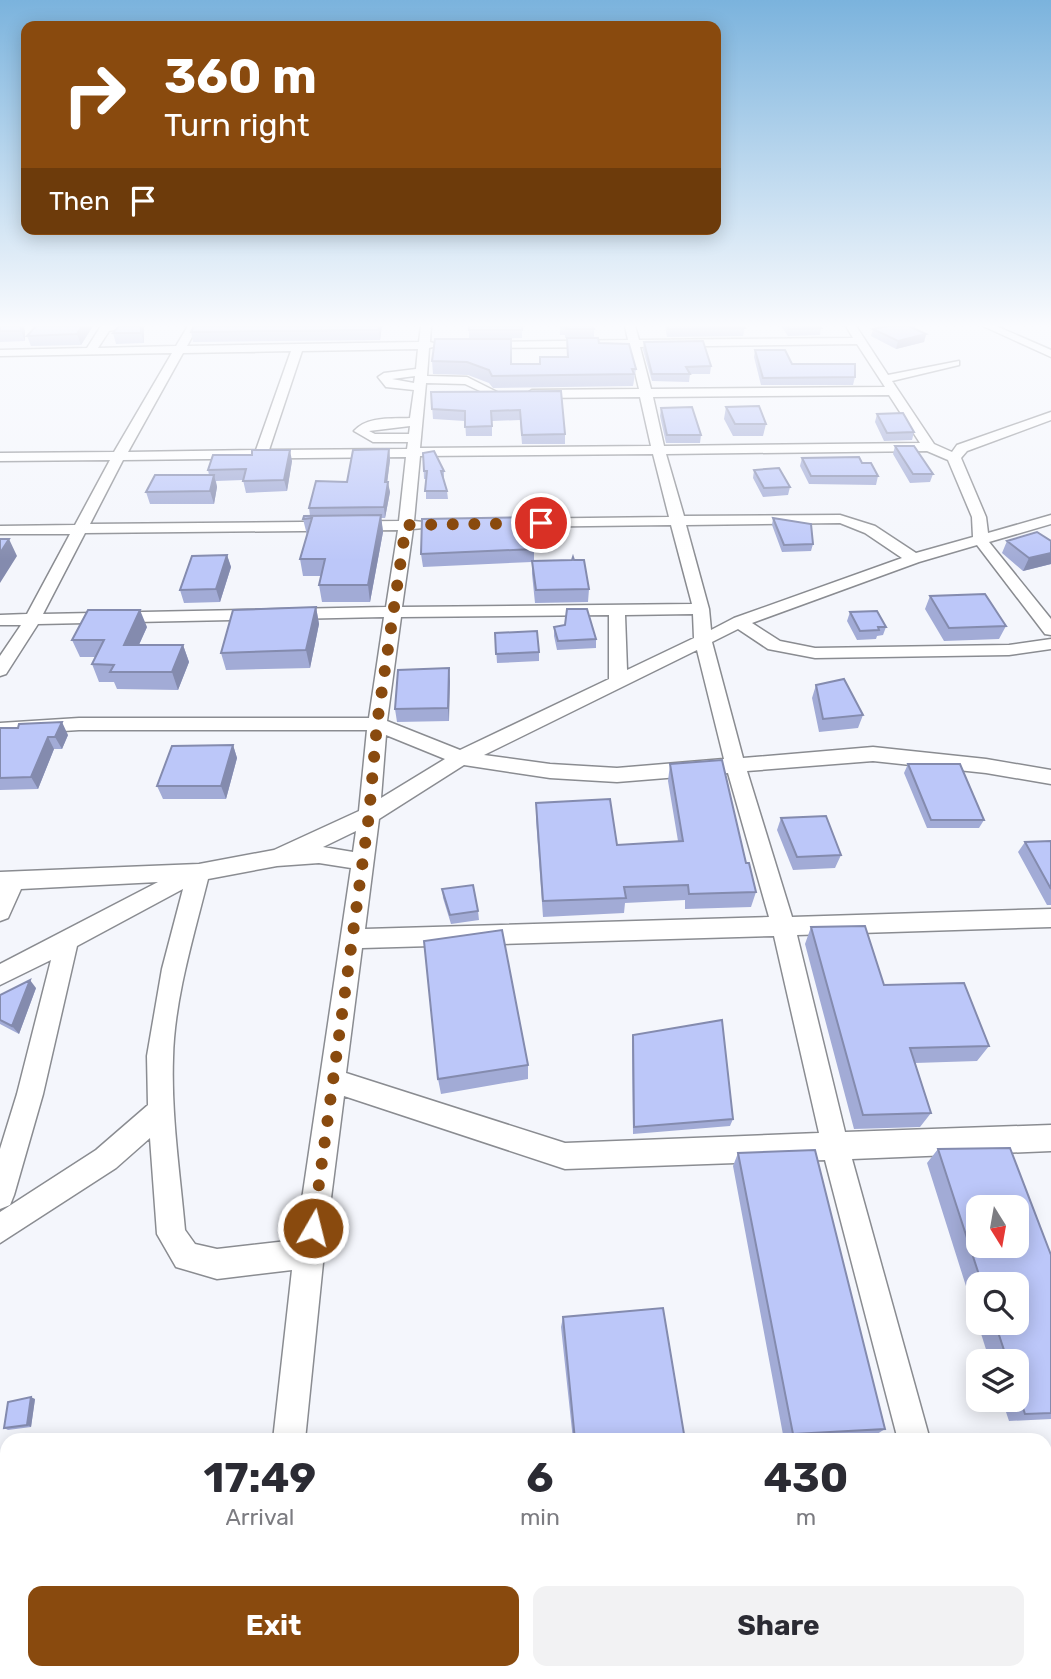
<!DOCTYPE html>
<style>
:root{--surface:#fff;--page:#f2f2f3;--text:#2b2b33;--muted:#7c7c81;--accent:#894a0e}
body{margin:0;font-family:Rubik,sans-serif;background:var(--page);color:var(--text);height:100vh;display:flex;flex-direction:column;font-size:26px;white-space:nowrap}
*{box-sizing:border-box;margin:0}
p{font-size:23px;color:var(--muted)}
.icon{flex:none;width:38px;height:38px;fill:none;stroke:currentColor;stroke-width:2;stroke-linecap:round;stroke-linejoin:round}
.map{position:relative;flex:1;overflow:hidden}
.details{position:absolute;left:0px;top:1433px;width:1052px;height:247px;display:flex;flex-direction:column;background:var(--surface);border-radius:21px 21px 0 0;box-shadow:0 4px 18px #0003}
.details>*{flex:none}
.top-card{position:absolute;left:21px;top:21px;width:700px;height:214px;border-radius:14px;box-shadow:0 4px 18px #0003;background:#894a0e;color:#fff;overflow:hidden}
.needle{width:46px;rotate:169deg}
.buttons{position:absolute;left:966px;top:1195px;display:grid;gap:14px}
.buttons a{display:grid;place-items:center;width:63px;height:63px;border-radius:14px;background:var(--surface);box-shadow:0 4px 18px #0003;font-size:35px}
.pin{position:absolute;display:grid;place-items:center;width:60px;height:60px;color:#fff;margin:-30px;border:4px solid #fff;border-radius:50%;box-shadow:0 2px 7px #0007}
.me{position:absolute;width:77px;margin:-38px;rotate:8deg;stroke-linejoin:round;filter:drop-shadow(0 0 5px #0008)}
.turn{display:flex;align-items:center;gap:24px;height:147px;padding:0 28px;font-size:32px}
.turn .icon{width:91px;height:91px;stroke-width:2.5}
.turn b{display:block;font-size:49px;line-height:60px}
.then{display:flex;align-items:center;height:66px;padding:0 28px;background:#0003;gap:14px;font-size:26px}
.eta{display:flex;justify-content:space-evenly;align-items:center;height:119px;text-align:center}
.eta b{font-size:42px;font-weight:700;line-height:49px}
.primary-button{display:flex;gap:14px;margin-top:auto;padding:14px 28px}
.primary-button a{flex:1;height:80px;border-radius:14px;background:var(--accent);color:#fff;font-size:28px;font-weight:700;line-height:80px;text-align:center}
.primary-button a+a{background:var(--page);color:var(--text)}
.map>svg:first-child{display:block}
</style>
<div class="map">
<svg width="1051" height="1679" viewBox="0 0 1051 1679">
<rect width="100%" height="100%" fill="#f4f6fc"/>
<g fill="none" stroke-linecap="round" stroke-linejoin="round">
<g stroke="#8a8c91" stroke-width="3">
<path id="minor" d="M101 326H130L109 331 98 348 176 346 188 326H198L187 346 419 342 421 326H431L430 342 441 345 429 348 427 376 467 377 501 394 495 398 465 384 426 383 420 448 651 446 640 397 532 398 526 394 532 390 639 389 629 347 482 348 476 345 482 342 628 340 625 326H635L639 340 853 338 846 326H856L888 375 959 361V365L892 381 934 444 952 452 957 445 1051 412V420L967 451 961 458 986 517 988 533 1051 515V524L989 542 1051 619V635L1045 634 977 545 919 562 752 623 780 641 815 648 1009 645 1051 639V649L1009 655 815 658 768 649 738 629 712 642 743 758 873 747 986 759 1051 770V784L986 773 873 761 747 771 792 917 1051 909V927L797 935 845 1132 1051 1125V1151L852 1159 930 1440H898L825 1160 565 1169 344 1096 324 1253 305 1440H273L292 1270 217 1279 176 1267 157 1234 150 1138 116 1168 0 1243V1212L96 1150 148 1105 147 1056 162 969 183 889 77 946 43 1094 14 1195 10 1205 0 1209V1149L17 1094 51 960 0 985V964L158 882 21 889 8 918 0 921V872L199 864 274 850 359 811 367 730H79L0 735V723L79 718H369L384 617 38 624 6 674 0 676V656L21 625H0V615L27 614 70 534H0V526L75 525 110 460 0 461V453L114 452 172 353 0 356V350L87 348ZM857 344 885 387 651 389 640 347ZM418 349 416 369 384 373 378 377 386 387 414 390 410 418C392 419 367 416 354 431L373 442H408L407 449 269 450 302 351ZM291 351 256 450 128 452 183 353ZM415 376 414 383 392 379ZM889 395 920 443 664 446 653 397ZM410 426 409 434H375L369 431ZM927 451 948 460 972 517 973 537 916 553 875 526 840 515 684 516 666 454ZM653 454 669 517 506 519 499 523 506 527 671 525 692 604 402 607 413 529 423 528 425 525 423 522 414 521 420 456ZM406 457 399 521 90 524 123 460ZM840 523 865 533 902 558 734 618 711 630 709 609 686 525ZM398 530 386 607 43 614 85 533ZM693 614 694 638 627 670 625 615ZM609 615V679L460 750 387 721 401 617ZM697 650 724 759 617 768 550 764 484 755ZM386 735 445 759 381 798ZM464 765 550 778 617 782 728 773 769 917 365 929 379 819ZM356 831 353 852 323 847ZM319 863 351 868 296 1240 217 1249 195 1244 185 1230C180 1173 171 1115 173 1058 174 1000 194 935 208 879L277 866ZM774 936 819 1133 565 1143 346 1073 362 948Z
M983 326H996L1051 350V357Z
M1045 1457H1051V1491H1045Z
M7 1491V1525L0 1526V1492Z
M245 1673H283V1679H245Z
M951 1673H989L990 1679H952Z"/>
</g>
<use href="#minor" fill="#fff" fill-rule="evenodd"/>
</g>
<path fill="#a2abd6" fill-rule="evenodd" d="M0 326 25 330V341L0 342Z
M93 326 81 345 31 346 27 336Z
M144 326V343L116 344 113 333Z
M194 326H382L380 340 193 342 191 332Z
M469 326H522V338L469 339Z
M560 326 594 329V338H565V335H560Z
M665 326H745L743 336 667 337Z
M781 326H819L821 328 820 335 788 336Z
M873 329 926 334 924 342 896 349 871 336Z
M567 338 599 343 636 369 633 386 493 388 489 383 468 375 433 374 432 361 540 364 567 357Z
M644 342 711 366 710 374H690L689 382 652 381 643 350Z
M755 350 792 364 855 377 853 385H761L754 357Z
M561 391 565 434V444H522L520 420 492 421V436H466L465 421 433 419 431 392Z
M726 407 766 424 763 436H733L724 419Z
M661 408 701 435 700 443H666L660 416Z
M877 414 914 432 912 440 884 441 875 422Z
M895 446 933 474 930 482 910 483 893 454Z
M389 449 390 460 387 482 390 492 385 518H381L383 532 370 602H322L319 585 321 576H303L300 559 307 535 303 519 310 516 309 508 347 482Z
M423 453 444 471V479H443L447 491 448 499H426V479H424Z
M252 455 292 461 287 491 246 493 243 480 216 481 217 487 214 504H150L146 492 209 475 208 470Z
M802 458 862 463 878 476 876 485 809 484 800 466Z
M754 470 790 487 788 495 763 497 753 478Z
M773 518 813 544 811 551 782 552 772 525Z
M1007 541H1051V564L1023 571 1002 553Z
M534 549V561L589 589 588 602 535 603 532 574V562L423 567 421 554Z
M227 555 231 567 220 602 184 603 180 590Z
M930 596 1006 626 999 639 944 641 925 609Z
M316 607 319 624 310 668 226 670 221 653Z
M850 612 886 627 883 635 877 636 876 639 857 640 847 621Z
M565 625 596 639V648L557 650 554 636V627Z
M147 627 139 645H183L189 662 178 690 117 689 114 682H99L92 664 95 657H80L72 640Z
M495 633 539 652V661L497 663Z
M449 668V721L397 722 395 709Z
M816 685 863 715 858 728 819 732 812 698Z
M0 728 68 735 62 749H54L38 789 0 790Z
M233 745 237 758 226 799H163L157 786Z
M670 764 746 863 756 892 751 907 685 909V900L625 903 624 913 543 917 536 819V803L617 845 678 841 668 781Z
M908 764 984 820 979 828H927L904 773Z
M781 818 841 855 835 868 793 870 777 830Z
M1051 841V905H1047L1018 852 1025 842Z
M442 889 478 911 479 920 451 924 443 898Z
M811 927 884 985 989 1046 977 1061 915 1063 931 1113 920 1127 854 1129 805 944Z
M36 988 19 1034 0 1024V995Z
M633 1035 733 1119 730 1126 633 1134 632 1043Z
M528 1065V1079L441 1094 438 1079Z
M938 1149 1051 1255V1419L1009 1421 1002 1400H1017V1362H990L927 1163ZM978 1284H1017V1323H978Z
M738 1153 885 1429 874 1436 784 1440 733 1166Z
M563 1317 685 1440H573L561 1327Z
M35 1399 31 1427 8 1430 4 1428Z
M1051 1505V1557L1045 1537V1506Z
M842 1673H914L915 1679H843Z"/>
<path fill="#848bae" d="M21 326H23L25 330V341L21 331Z
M82 326H93L81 345 77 334Z
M141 326H144V343L141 333Z
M380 326H382L380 340 379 330Z
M926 334 924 342 896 349 898 341Z
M389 449 390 460 386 492 385 482Z
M290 450 292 461 287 491 284 480Z
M214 475 217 487 214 504 210 491Z
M388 482 390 492 385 518 384 507Z
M381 515 383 532 370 602 368 585Z
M9 539 17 556 0 583V553Z
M1051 553V564L1023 571 1029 558Z
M227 555 231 567 220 602 216 589Z
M316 607 319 624 310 668 306 650Z
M140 610 147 627 131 662 124 645Z
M183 645 189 662 178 690 172 672Z
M449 668 450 681 449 721 448 708Z
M62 722 68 735 62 749 55 737Z
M48 737 54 749 38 789 31 777Z
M233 745 237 758 226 799 221 786Z
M30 980 36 988 19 1034 12 1026Z
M31 1397 35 1399 31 1427 27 1425Z
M109 1673H124L123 1679H108Z"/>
<path fill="#bcc7f9" stroke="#848bae" stroke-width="2" fill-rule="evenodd" d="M0 326H21V331H0Z
M36 326H82L77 334 27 336Z
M119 326H141V333H113Z
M194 326H380L379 330 191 332Z
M469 326H522V330H469Z
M560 326H593L594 329H566V326Z
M668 326H744L745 328 668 329Z
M787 326H819L821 328 789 329Z
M887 326H909L926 334 898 341 873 329Z
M567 338H598L599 343 629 344 636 369H632L634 374 492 376 489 370 467 362 432 361 435 339H511V364H540V357H568Z
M703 341 711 366 686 367 690 374H652L644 342Z
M755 350H785L792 364H855V377L763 378Z
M561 391 565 434 522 435 520 410 491 411 492 426 465 427V411L432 409 431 392Z
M759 406 766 424H735L726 407Z
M692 407 701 435H667L661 408Z
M903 413 914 432 887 433 877 414Z
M895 446H914L933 474H913Z
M389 449 385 482H388L384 507 309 508 316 481 347 482 353 450Z
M252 450H290L284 480 243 481 246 469 208 470 213 455H252Z
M434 451 444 471H441L447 491H425L427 471H424L423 453Z
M859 457 862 463H871L878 476H811L802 458Z
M779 468 790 487 764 488 754 470Z
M155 475H214L210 491 146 492Z
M381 515 368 585H319L325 559H300L312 518 303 519 304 516Z
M532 517 534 549 421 554 422 519Z
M773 518 811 524 813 544 784 545Z
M1037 532 1051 541V553L1029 558 1007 541Z
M0 539H9L0 553Z
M227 555 216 589 180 590 192 556Z
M573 557 574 560H584L589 589 536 590 532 561 572 560Z
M985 594 1006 626 949 628 930 596Z
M316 607 306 650 221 653 233 610Z
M567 609H587L596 639 558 641 554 627 565 625Z
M88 610H140L124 645H183L172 672H110L114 665 92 664 104 640H72Z
M877 611 886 627H878L879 630 860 631 850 612Z
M537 631 539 652 496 654 495 633Z
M449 668 448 708 395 709 398 670Z
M844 679 863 715 823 719 816 685Z
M62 722 55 737H48L31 777 0 778V728H18L19 724Z
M233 745 221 786H157L172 746Z
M722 760 746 863H749L756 892 689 894 688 885 624 887 626 898 543 901 536 803 610 799 617 845 683 841 670 764Z
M908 764H960L984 820H931Z
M826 816 841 855 797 857 781 818Z
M1051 841V889L1025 842Z
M473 885 478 911 450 915 442 889Z
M865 926 884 985 964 983 989 1046 910 1048 931 1113 863 1115 811 927Z
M502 930 528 1065 438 1079 424 941Z
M30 980 12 1026 0 1020V995Z
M722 1020 733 1119 634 1127 633 1035Z
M1010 1148 1051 1255V1413L1025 1414 1017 1389V1362H1008L995 1323H1017V1284H982L938 1149ZM978 1208H1017V1246H978Z
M815 1150 885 1429 793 1434 738 1153Z
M663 1308 685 1440H575L563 1317Z
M31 1397 27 1425 4 1428 8 1402Z
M7 1563V1673H109L108 1679H0V1564Z
M319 1673H540V1679H319Z
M853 1673H914L915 1679H854Z"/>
<linearGradient id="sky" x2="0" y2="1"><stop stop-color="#7bb3dd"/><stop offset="0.58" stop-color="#fafbfe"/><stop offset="1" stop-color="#fafbfe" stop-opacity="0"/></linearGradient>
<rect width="1051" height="561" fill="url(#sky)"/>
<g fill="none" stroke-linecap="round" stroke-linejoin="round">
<path stroke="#894a0e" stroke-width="12" stroke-dasharray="0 21.6" d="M313 1228 369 815 377 724 406 525 541 523"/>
</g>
</svg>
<div class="buttons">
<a><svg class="needle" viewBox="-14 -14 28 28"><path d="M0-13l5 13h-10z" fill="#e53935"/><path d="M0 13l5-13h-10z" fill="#7c7c81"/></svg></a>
<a><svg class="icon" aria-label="search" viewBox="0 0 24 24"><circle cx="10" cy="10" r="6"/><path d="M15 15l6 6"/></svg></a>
<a><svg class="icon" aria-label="layers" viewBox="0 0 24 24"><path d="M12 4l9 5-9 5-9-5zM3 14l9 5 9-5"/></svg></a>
</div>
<div class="pin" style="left:541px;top:523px;background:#d93025"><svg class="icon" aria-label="arrive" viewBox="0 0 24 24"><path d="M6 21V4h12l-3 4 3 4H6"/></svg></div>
<svg class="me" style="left:313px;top:1228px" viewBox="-20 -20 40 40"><circle r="17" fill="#894a0e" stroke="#fff" stroke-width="3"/><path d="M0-11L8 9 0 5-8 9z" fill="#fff"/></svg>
<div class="top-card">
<div class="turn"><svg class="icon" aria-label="right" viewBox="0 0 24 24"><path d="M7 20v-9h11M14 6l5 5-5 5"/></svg><div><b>360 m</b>Turn right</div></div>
<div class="then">Then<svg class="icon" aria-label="arrive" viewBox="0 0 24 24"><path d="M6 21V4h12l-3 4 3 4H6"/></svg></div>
</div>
<section class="details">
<div class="eta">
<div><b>17:49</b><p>Arrival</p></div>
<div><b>6</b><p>min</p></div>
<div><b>430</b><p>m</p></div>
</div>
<div class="primary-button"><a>Exit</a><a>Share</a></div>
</section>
</div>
